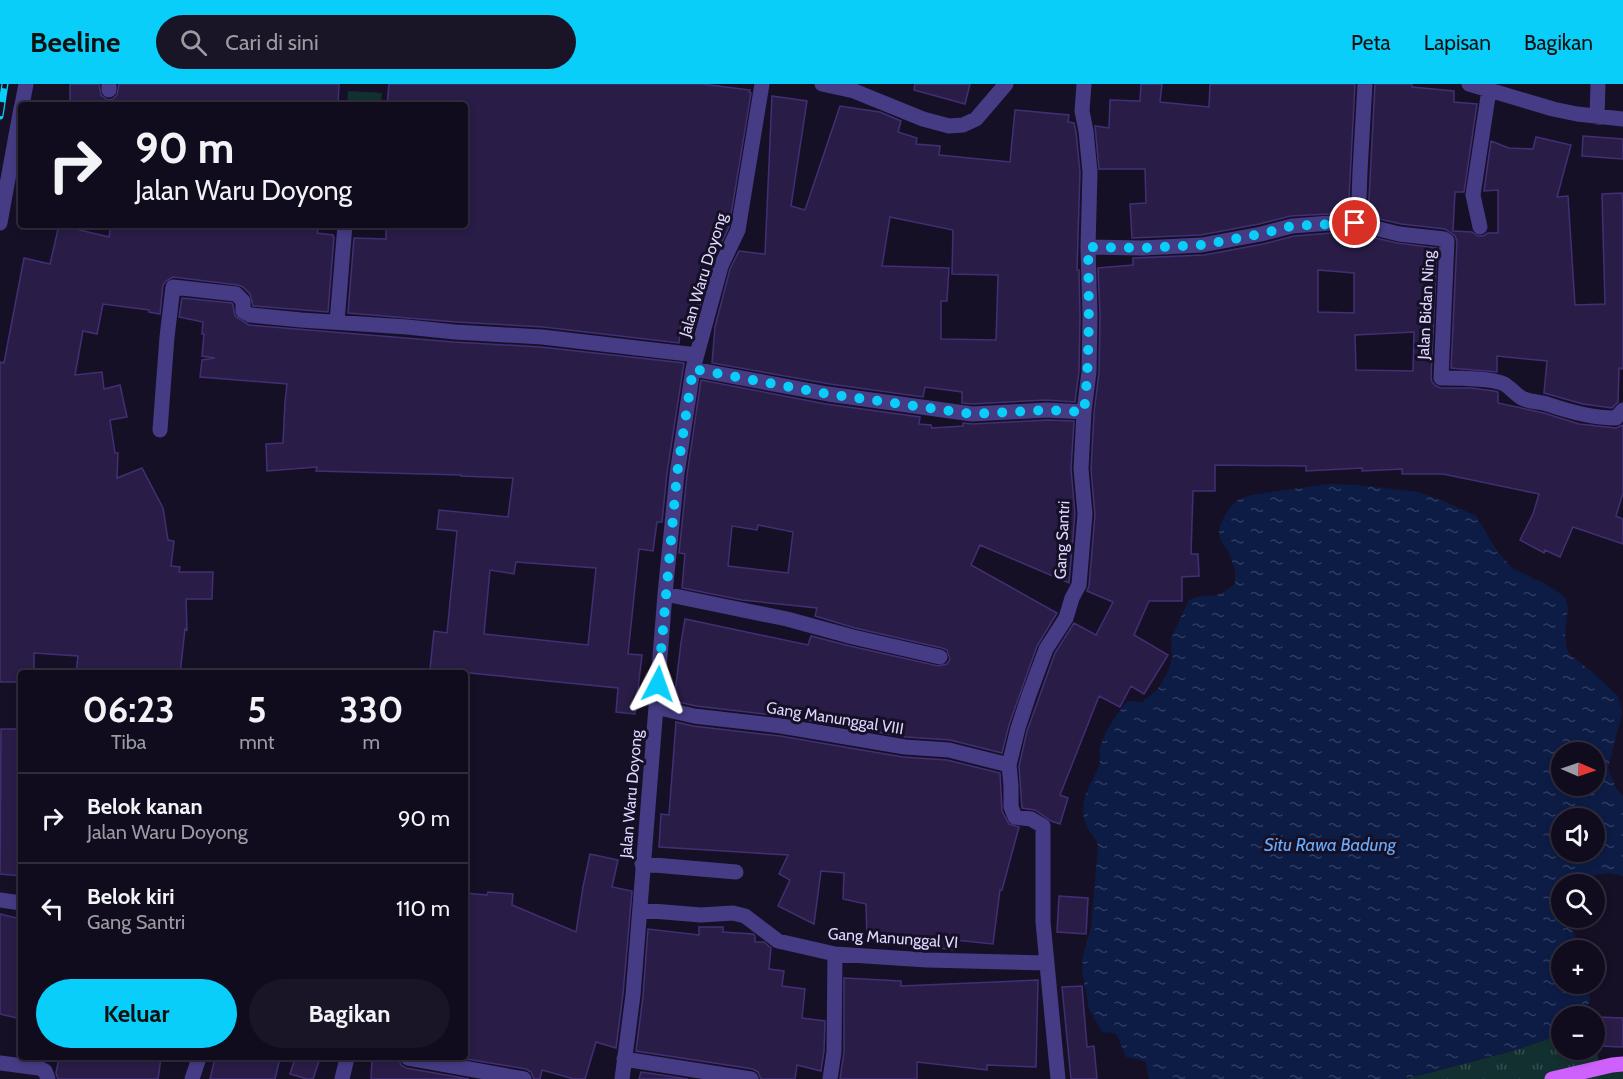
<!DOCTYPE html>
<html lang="id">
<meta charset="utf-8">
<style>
:root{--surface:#100c1d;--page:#191526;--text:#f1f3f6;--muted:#9c9ba4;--line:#302c3b;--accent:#08cef9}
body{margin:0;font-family:Cabin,sans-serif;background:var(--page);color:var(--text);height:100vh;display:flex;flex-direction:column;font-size:22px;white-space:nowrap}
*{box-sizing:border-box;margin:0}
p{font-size:20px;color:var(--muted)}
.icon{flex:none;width:33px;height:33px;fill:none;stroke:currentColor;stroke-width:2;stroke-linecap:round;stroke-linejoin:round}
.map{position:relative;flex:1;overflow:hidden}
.details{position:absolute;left:18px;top:586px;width:450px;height:390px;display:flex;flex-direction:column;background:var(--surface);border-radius:6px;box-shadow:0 3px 9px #0003,0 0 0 2px var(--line)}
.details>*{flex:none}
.banner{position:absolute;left:18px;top:18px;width:450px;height:126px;border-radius:6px;box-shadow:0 3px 9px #0003,0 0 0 2px var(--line);background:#100c1d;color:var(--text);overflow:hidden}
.needle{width:39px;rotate:92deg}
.buttons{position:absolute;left:1551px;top:658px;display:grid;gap:12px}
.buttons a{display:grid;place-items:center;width:54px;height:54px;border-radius:50%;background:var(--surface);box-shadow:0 3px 9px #0003,0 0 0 2px var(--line);font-size:30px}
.pin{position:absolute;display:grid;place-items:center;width:51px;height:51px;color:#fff;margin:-26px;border:3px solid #fff;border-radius:50%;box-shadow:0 2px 6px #0007}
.me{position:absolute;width:66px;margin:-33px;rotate:4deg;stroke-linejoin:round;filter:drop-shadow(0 0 4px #0008)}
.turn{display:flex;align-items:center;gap:21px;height:126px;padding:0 18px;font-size:27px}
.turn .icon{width:78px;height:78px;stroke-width:2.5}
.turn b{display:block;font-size:42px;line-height:51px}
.eta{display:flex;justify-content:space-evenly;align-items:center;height:102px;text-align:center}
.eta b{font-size:36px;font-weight:700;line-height:42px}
.button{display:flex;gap:12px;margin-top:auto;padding:12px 18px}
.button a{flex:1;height:69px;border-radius:36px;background:var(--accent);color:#111;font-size:24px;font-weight:700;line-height:69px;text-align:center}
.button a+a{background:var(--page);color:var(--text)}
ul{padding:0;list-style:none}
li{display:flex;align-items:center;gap:18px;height:90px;padding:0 18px;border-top:2px solid var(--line)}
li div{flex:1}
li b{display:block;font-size:22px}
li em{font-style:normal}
header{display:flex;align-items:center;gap:36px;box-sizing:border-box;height:84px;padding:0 30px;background:var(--accent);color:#111}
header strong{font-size:28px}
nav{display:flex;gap:33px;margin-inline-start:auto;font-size:21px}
.search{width:420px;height:54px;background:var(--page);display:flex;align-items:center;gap:15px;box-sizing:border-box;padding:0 21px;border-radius:33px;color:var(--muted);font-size:22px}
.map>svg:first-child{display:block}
</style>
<header>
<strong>Beeline</strong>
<div class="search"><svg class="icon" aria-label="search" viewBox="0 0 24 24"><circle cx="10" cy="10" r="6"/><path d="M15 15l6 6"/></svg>Cari di sini</div>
<nav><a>Peta</a><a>Lapisan</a><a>Bagikan</a></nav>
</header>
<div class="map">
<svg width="1623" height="995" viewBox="0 0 1623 995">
<defs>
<pattern id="grass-tufts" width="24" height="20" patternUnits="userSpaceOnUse" patternTransform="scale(1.5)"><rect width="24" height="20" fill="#133031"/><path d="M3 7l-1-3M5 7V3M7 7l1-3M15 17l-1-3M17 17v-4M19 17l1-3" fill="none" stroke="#354d50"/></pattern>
<pattern id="water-ripples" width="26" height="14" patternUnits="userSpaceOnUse" patternTransform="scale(1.5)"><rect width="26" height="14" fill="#0c1c45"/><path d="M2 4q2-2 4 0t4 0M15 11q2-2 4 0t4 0" fill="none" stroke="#2f3c61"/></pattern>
</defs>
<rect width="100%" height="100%" fill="#161027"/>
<path fill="url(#grass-tufts)" d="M1561 950 1562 966H1594L1595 958 1597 962 1599 984 1623 980V995H1406L1516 966Z"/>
<path fill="#133031" d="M348 7 382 9 381 21H347Z"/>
<path fill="url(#water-ripples)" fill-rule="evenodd" d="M1328 400 1357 401 1418 408 1441 416 1476 432 1497 467 1512 484 1549 502 1565 513 1568 524 1565 549 1566 562 1569 570 1592 588 1618 612 1622 629 1608 684 1616 704 1623 712V792L1610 789 1595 791 1585 801H1562V834H1571L1570 841 1581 867H1562V900H1588L1590 916 1583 933H1562L1561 950 1516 966 1405 995H1149L1146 978 1138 975 1126 973 1118 953 1115 949 1102 948 1089 925 1082 887 1083 872 1091 844 1098 762C1096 751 1085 746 1084 734 1080 713 1092 700 1099 682 1101 676 1099 670 1100 664 1105 646 1116 630 1128 617L1143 618 1157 606 1169 586 1172 573 1171 554 1189 516C1209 507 1215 519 1235 499V486L1229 469 1221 457 1219 448 1220 441 1228 426 1237 416 1251 411ZM1562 669H1594V702H1562ZM1562 735H1594V768H1562Z"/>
<path fill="#291d48" stroke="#422f73" stroke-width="1.5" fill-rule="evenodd" d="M70 0H99L101 11 108 16 113 15 117 11 119 0H339L338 21H70Z
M389 0H702L750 6 749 8 751 9 729 143 712 179 695 240 681 238 679 259 543 243 456 238 348 229 354 154 386 155V144L397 145V141H465V21H387Z
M915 0H970L965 20 914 6Z
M1141 0H1162L1160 18 1209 23 1210 0H1355L1349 114 1347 129 1291 132 1259 140 1201 151 1132 154 1130 120 1146 119 1145 85H1099L1095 42 1109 44 1110 16 1140 17Z
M1375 0H1412V3L1454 7V18L1477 20 1464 108H1455L1453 147 1472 148 1478 152H1483L1488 149H1498V106L1484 107 1491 57 1509 64 1533 65 1536 53 1571 61 1557 113 1568 112 1575 221 1605 220 1602 110 1622 109 1623 119V285L1619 284 1618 318 1612 324 1583 320 1544 309 1547 277 1497 272V288L1451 284 1457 157 1455 152 1445 145 1401 140 1366 132 1369 115Z
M772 12 807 17 791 122 805 126 840 22 880 28 901 37 898 48 917 54 916 60 940 62 939 71 1010 78 1015 26 1069 31 1068 38 1074 39 1076 48 1080 88 1077 186H1079L1080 231 1079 287 1075 318 1046 316 972 320 962 319V308L925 303 923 313 830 300 712 279 715 243 730 185 739 167 765 170ZM890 133 953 146 952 190 998 191 996 256 941 255V217H947L949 184 882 182Z
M1583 52 1623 55V75L1582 72Z
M59 141 109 153 111 141H319L317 149 333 151V153H334L328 228 253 222 250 210 243 203 238 201 173 193 166 197 163 201 160 230 149 228V226L103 220 97 250 83 247 75 291 102 288 104 305 120 301 127 333 110 336 115 369H118L117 394 142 384 163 424 168 456 174 457 171 482 180 483 179 488H213L212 515H186L187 546 185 545 180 590H76L78 572 34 569V590H21V598H0V278L4 279 24 174 50 180Z
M1331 149H1354L1397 159 1437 164 1431 294 1432 298 1436 302 1441 304H1471L1494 307 1498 308V319L1544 329 1579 340 1616 344 1623 341V409L1616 432 1623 435V460L1573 443 1560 473 1545 466 1544 469 1520 456 1533 430 1539 410 1443 390H1402V385L1362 387V384L1306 387V382L1215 381V407H1193L1191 470H1198L1199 492 1182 493V517H1149L1134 551 1168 571 1144 610 1131 602 1120 623 1099 612 1060 711 1068 714 1060 740 1051 737 1035 726 1022 724 1019 682 1027 647 1055 569 1074 539 1096 551 1113 518 1087 507 1089 502 1095 431 1091 385 1094 329 1099 288 1100 231 1098 184 1133 181V174L1204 171 1263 160 1294 152ZM1318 186 1354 189V229L1318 228ZM1414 248 1413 287 1356 286 1355 251Z
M182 214 232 219 233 221 235 232 249 241 454 258 541 263 684 279 667 389 662 438H657L653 467 639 465 628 570 642 571 635 630 616 628 618 604 430 585 434 547 447 549 457 447 437 445 439 426 508 433 513 394 461 392V391L316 387 317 383 267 387 266 360 283 359 285 318 287 300 200 293 202 276 215 274 202 272 204 250H202L203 238 179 233ZM516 478 596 484 588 561 484 550 490 486 514 490Z
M701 296 826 320 920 333 919 340 931 341 932 344 963 342V339L973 340 1047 336 1074 337 1071 385 1075 430 1069 499 980 461 971 481 1057 529 1037 562 1009 641 1002 669 950 656 906 653 782 632 696 622 674 617 681 559 685 535 808 561 811 552 850 562 938 582 947 580 950 575 947 566 942 564 855 544 815 532 817 524 742 516 682 504 685 470 679 469 687 391ZM758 441 793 448 788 489 728 482 732 442 757 446Z
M676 638 693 642 780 652 903 673 947 676 1000 689 1002 727 1009 740 1019 743 1002 806H1000L993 860 955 856 954 866 924 862V855H867L866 820 843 815 844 789 821 787 814 840 778 822 790 796 779 790 788 771 659 763 661 730 669 731Z
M1 645H21V792L0 790Z
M590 770 618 776 612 803 632 807 623 910 616 964 596 958 585 995H574L542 986 540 995H534L531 988 526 985 460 974H465V809L487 811 488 808 513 810 512 821 576 848 583 803Z
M1059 812 1088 814 1086 850 1057 848Z
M0 830 21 835V935L0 930Z
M699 843H723V848L753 850 755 852V858H764L771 864 769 885 784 887 782 902 805 905 802 934 825 937 824 967 821 987 797 981 795 995H761L758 988 753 985 636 967 643 912 648 845 699 851Z
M844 894 901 897V902L1038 896 1036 983 987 981V986L917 978V995H840L844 968Z
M1082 902 1087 963 1094 962 1097 995H1071L1062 903Z
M1598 933 1623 934V963L1597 962Z
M59 974H161L158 995H58L56 989Z
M215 974H280L275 995H210Z
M295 974H320L313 995H307L290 990Z
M372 974H398L401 981 406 984 469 995H371Z
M641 988 688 995H639Z"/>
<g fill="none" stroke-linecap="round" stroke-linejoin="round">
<path stroke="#453c85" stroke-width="15" d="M822 0 854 7 923 35 949 42 963 41 976 35 1006 0
M1469 0 1553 25 1577 30 1623 35
M109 6V0
M22 21 26 0
M1597 33 1598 0
M0 139 21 24
M1355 139 1359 115 1360 87 1365 0
M1480 143 1473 111 1489 6
M1088 163 1142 164 1202 161 1261 150 1292 142 1331 139H1355L1399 150 1444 155 1447 157 1441 294C1456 294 1488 294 1502 299 1510 302 1516 312 1524 315 1532 318 1540 318 1547 320 1570 328 1592 334 1616 334L1623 326
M337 238 345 141
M693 285 828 310 972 330 1047 326 1084 328
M160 346 167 253 173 203 236 210 243 217V227L250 231 301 236 407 243 455 248 542 253 697 271
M665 510 787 535 853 553 940 573
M656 623 694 632 781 642 905 663 949 666 1009 681
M642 780 736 788
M0 816 21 819
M640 826 701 831 733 829 745 832 778 857 835 870 927 876 1047 879
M408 974 524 995
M624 975 751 995
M0 979 39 984 45 987 48 995
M192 995 199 974
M342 995 347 974
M622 995 633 911 665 510 677 390 693 285 721 182 738 146 762 0
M830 995 834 968 835 870
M1058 995 1043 838V742L1031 735 1015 733 1011 723V702L1009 681 1018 644 1029 611 1046 565 1066 534 1072 514 1079 501 1085 430 1081 385 1084 328 1089 288 1090 231 1088 163 1090 88 1086 47 1082 27 1084 0"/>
<path stroke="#ce61fb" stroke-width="15" d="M1552 995 1612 981 1623 980"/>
<g stroke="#08cef9" stroke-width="7">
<path id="rail" d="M0 32 5 0"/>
</g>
<use href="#rail" stroke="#161027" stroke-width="4.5" stroke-dasharray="14" stroke-linecap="butt"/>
</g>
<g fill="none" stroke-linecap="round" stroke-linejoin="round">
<path stroke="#08cef9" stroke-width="10" stroke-dasharray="0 18" d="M658 600 677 390 693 285 828 310 972 330 1047 326 1084 328C1090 273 1089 218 1088 163L1142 164 1202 161 1261 150 1292 142 1355 139"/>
</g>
<g text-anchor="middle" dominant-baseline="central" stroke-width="6" stroke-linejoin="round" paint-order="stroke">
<g font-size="16" fill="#dfd7fe" stroke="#161027">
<text transform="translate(703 191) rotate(-73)">Jalan Waru Doyong</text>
<text transform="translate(1426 221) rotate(-87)">Jalan Bidan Ning</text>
<text transform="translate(1062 456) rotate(-87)">Gang Santri</text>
<text transform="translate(835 634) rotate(9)">Gang Manunggal VIII</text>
<text transform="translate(631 710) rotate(-85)">Jalan Waru Doyong</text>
<text transform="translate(893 854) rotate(4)">Gang Manunggal VI</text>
</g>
<g font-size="18" font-style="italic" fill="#68acfb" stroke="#161027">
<text x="1330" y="761">Situ Rawa Badung</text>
</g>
</g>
</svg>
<div class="buttons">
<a><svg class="needle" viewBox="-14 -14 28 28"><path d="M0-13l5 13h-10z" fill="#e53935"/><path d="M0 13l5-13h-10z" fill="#9c9ba4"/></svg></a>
<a><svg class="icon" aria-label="sound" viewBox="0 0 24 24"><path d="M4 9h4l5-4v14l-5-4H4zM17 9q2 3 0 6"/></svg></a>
<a><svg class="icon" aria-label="search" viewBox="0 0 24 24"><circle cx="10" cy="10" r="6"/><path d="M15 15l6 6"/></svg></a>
<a>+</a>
<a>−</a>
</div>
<div class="pin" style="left:1355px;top:139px;background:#d93025"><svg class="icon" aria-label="arrive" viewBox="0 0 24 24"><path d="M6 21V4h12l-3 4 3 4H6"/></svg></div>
<svg class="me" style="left:658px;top:600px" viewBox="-20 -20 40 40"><path d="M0-17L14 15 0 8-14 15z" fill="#08cef9" stroke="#fff" stroke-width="4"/></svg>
<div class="banner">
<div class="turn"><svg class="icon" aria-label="right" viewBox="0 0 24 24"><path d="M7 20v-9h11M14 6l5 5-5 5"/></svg><div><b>90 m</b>Jalan Waru Doyong</div></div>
</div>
<section class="details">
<div class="eta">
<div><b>06:23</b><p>Tiba</p></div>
<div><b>5</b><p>mnt</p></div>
<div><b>330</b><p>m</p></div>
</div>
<ul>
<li><svg class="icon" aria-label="right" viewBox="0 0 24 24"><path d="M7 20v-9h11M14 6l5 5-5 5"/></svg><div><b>Belok kanan</b><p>Jalan Waru Doyong</p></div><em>90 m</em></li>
<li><svg class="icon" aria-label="left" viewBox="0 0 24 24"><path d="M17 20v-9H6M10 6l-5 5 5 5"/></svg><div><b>Belok kiri</b><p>Gang Santri</p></div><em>110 m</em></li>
</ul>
<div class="button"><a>Keluar</a><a>Bagikan</a></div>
</section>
</div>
